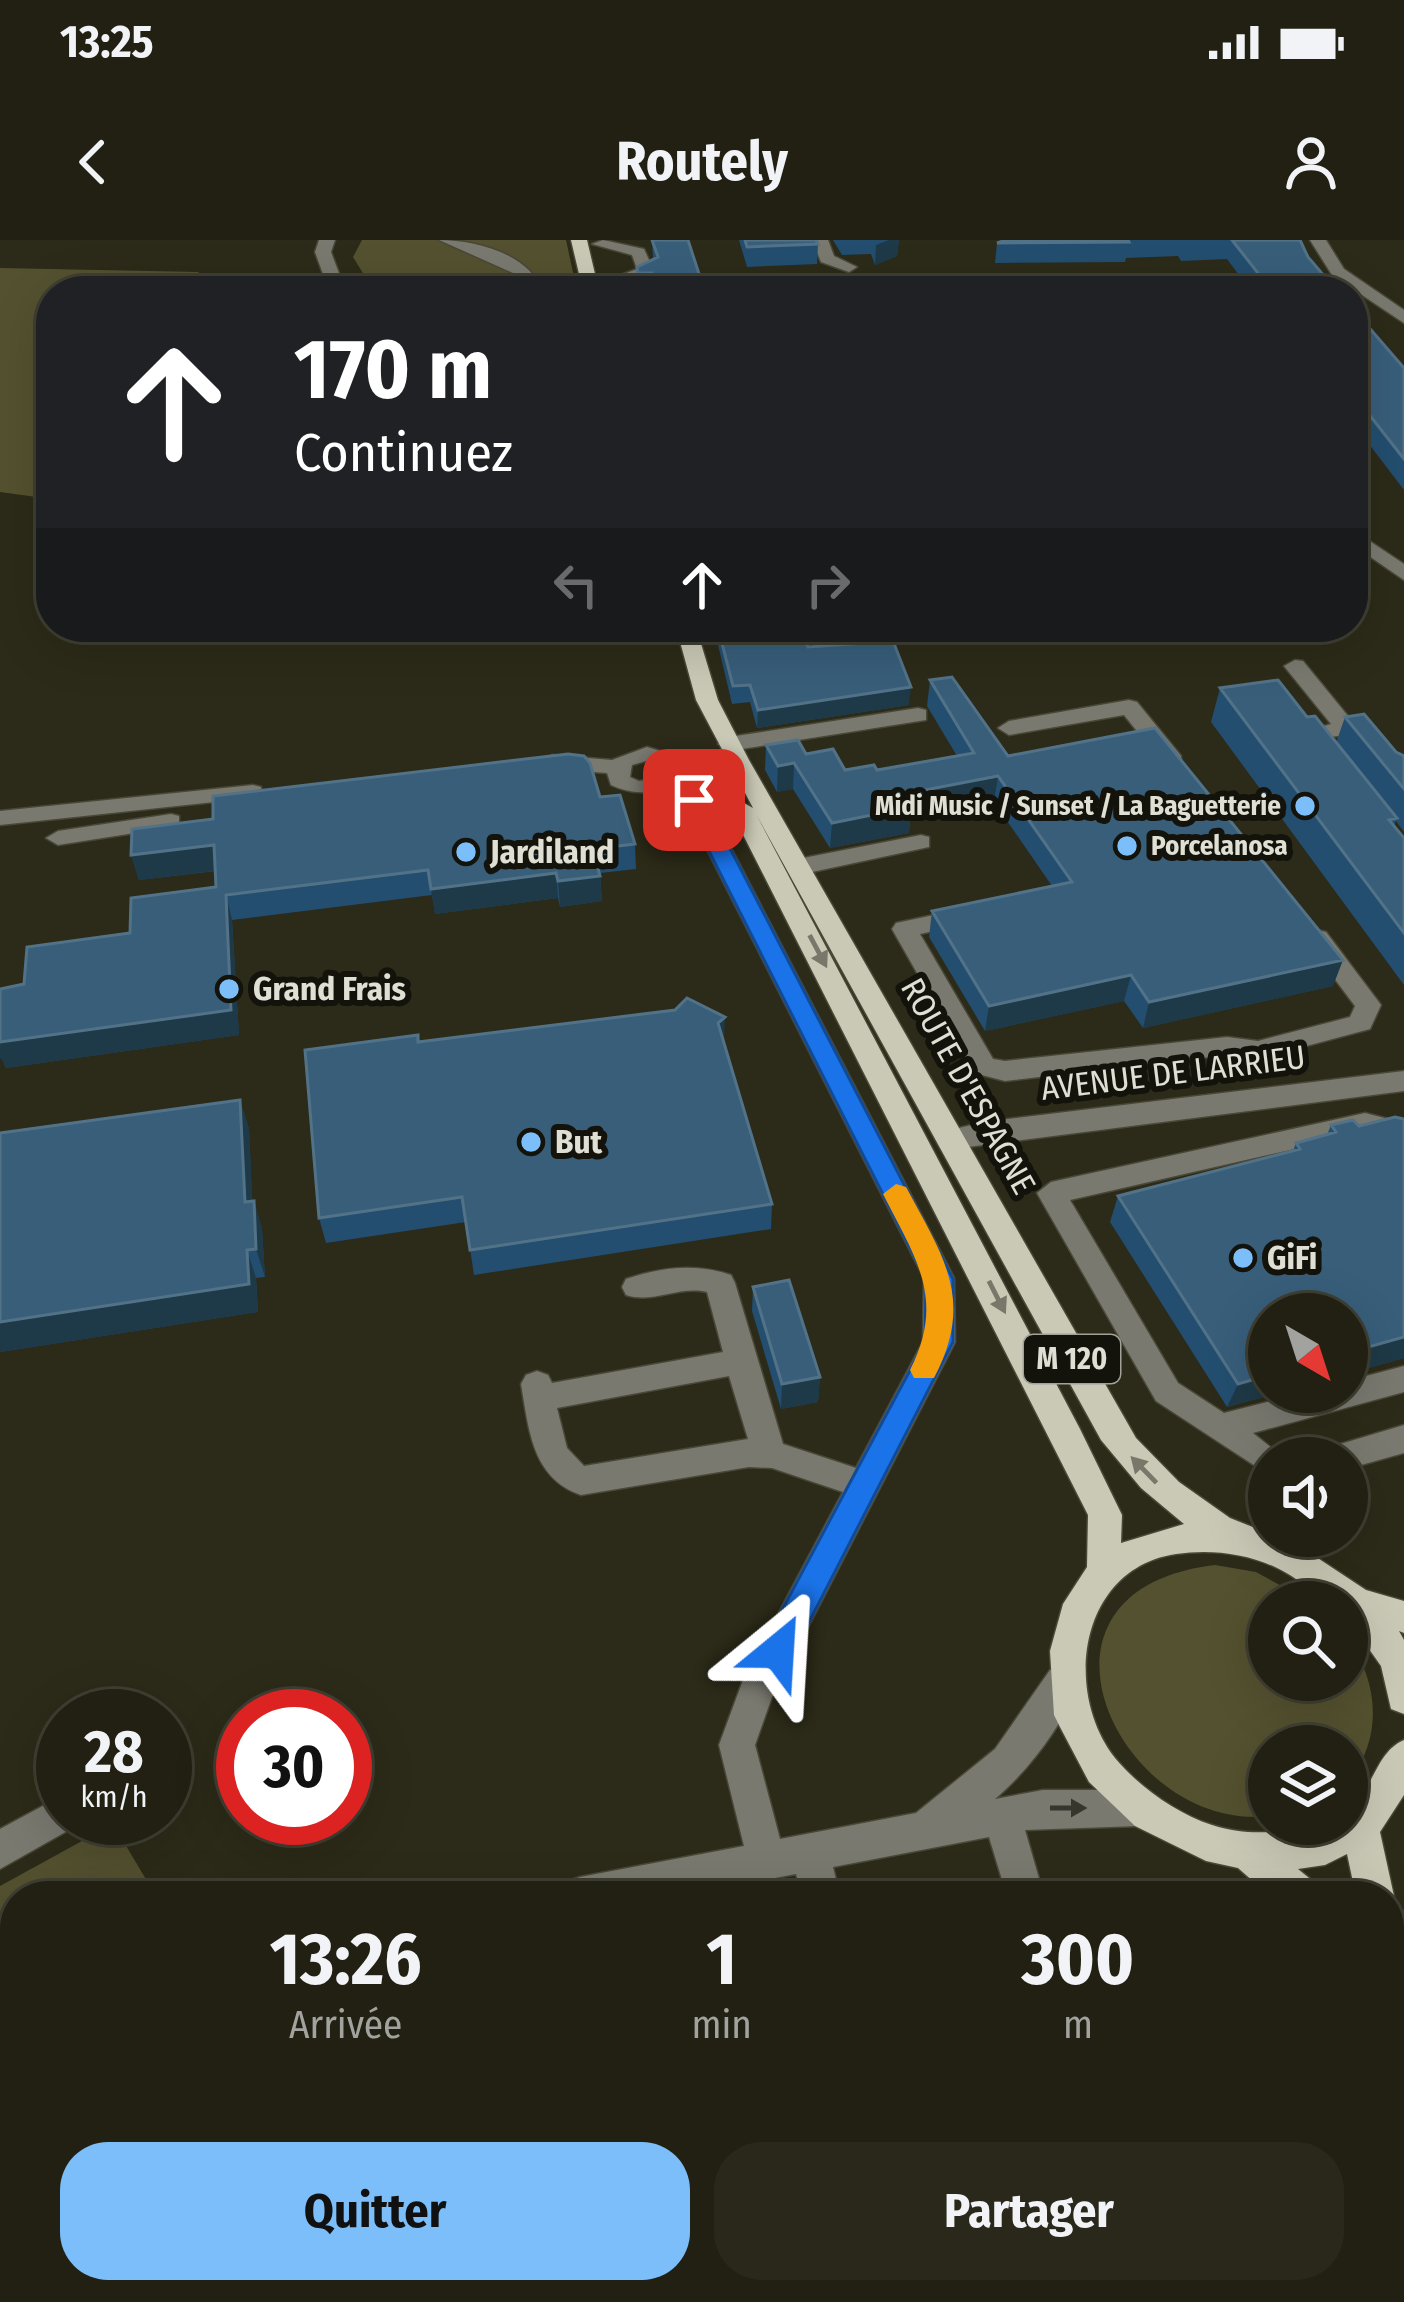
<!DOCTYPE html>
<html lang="fr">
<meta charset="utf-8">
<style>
:root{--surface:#212012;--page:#29281b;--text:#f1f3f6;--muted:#a2a39f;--line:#3e3e32;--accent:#7cbef9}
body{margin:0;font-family:"Fira Sans Condensed",sans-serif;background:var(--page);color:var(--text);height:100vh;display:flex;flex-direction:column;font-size:45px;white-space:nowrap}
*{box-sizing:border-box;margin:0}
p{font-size:39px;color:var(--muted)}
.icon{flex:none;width:66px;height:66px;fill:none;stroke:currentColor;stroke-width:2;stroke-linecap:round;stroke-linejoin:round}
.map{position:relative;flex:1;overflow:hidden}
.details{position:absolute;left:0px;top:1641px;width:1404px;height:423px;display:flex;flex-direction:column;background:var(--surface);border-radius:48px 48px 0 0;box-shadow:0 12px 48px #0002,0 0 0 3px var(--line)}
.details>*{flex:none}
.top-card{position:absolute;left:36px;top:36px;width:1332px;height:366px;border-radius:48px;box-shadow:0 12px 48px #0002,0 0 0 3px var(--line);background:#202124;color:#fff;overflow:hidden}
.needle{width:78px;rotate:141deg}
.fabs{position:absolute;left:1248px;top:1053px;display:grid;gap:24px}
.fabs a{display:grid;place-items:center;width:120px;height:120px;border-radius:50%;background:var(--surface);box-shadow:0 12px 48px #0002,0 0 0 3px var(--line);font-size:60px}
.speed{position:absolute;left:36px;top:1449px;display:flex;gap:24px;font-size:60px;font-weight:700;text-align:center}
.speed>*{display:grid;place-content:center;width:156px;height:156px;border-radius:50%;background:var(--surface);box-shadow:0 12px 48px #0002,0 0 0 3px var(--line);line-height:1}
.speed small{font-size:30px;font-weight:400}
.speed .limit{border:18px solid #d22;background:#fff;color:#111}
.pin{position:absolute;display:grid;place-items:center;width:102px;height:102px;color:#fff;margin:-51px;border-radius:24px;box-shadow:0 6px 18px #0006}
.me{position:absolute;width:132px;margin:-66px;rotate:27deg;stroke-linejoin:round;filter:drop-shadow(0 0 9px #0008)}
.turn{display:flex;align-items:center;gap:42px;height:252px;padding:0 60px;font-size:54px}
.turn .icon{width:156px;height:156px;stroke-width:2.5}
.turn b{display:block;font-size:84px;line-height:102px}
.lanes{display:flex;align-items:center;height:114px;padding:0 60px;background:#0003;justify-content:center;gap:60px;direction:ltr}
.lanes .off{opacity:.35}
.eta{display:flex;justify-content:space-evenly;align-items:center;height:204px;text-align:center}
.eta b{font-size:72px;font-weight:700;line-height:84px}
.cta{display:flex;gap:24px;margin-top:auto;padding:24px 60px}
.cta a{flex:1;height:138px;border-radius:48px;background:var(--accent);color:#111;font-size:48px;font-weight:700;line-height:138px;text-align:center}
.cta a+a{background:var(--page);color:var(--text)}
.status{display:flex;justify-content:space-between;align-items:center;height:84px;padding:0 60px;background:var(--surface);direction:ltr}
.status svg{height:33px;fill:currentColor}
header{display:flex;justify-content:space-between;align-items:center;height:156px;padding:0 60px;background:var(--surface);font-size:54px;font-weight:700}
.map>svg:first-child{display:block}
</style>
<div class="status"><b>13:25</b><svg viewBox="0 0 49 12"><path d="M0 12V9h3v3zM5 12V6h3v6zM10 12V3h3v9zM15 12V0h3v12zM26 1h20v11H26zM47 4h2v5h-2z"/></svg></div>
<header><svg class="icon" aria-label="back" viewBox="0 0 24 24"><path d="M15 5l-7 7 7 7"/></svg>Routely<svg class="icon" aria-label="person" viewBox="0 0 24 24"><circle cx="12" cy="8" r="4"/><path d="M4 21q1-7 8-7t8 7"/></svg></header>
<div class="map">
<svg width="1404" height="2062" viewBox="0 0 1404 2062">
<rect width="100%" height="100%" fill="#2c2a18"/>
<path fill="#545130" d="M362 0H566L577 51H374L353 17Z
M0 28 198 32 225 51H51V259L0 252Z
M1215 1325 1256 1332 1311 1362H1269V1440H1347V1399C1380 1441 1383 1502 1347 1542V1506H1269V1576C1120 1593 1003 1350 1215 1325Z
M113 1584 156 1656H15V1779L0 1788V1646Z"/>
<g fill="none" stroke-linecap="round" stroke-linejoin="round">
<g stroke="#494736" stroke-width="3">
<path id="minor" d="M319 0H335L331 12 340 36 291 50V44L323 34 315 12Z
M439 0C475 0 530 14 542 51H526L522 37Z
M603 0 644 9 654 31 614 48H602V42L637 29 632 15 592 4Z
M812 0H828L834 16 857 27 849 32 821 22Z
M1310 0H1326L1344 29 1404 70V83L1332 35Z
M1353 290 1404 324V340L1353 305Z
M1295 420 1303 421 1352 481 1367 482 1404 524V545L1396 543 1353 494 1322 498 1332 512 1329 517H1313L1300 500 1301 493 1331 484 1284 426Z
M1129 460 1137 462 1181 516V526H1165L1124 475 1009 495 998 488 1009 481Z
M918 468 926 470V480L729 511 718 504 729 497Z
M647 507 677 516 685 528 680 541 706 560 954 1038 955 1102 772 1457 755 1505 780 1599 916 1573 995 1509 1050 1430 1063 1425 1076 1430 1081 1442C1061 1486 1032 1527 995 1559L1043 1550H1138L1151 1555 1157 1568 1151 1581 1138 1586 1025 1590 1040 1642 1034 1656H1007L989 1597 833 1627 840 1656H802L796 1634 681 1656H561L566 1642 580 1637 744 1606 719 1505 743 1440 843 1252 772 1228 749 1227 581 1255C532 1238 529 1190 521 1144L526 1135 537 1131 548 1135 552 1143 723 1112 707 1052C680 1045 653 1064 626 1055L622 1047 626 1039C661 1027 696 1023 731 1035L735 1043 783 1204 856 1228 923 1102 924 1038 684 564C655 544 643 560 611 545L607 533 552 529 541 522 552 515 612 520ZM646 521 661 526 659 538 639 541 630 537 632 525ZM729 1136 748 1199 584 1226 567 1208 557 1168Z
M253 545 261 547V557L0 585V571Z
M171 574 179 576V586L58 605 46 598 58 591Z
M921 595 929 597V607L798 635 786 627 798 619Z
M967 668 979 676 976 682 920 694 993 819 1005 821 1227 797 1258 801 1350 777 1355 766 1304 698 1317 690 1326 692 1381 765 1370 789 1258 819 1227 815 1005 841 974 833 892 689 896 683Z
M1404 831V851L952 909 938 899 942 892 984 882Z
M1365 873 1404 883V903L1365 893 1070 960 1178 1143 1224 1173 1306 1152H1347V1141L1404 1126V1152L1253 1193 1284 1218H1269V1235L1156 1161 1037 953 1051 942Z
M1404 1185V1213L1347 1229V1218H1323L1327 1208Z
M63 1555V1578H80L76 1586 0 1629V1589Z
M15 1834V1879L0 1885V1840Z
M1389 1913 1404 1919V1985L1389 1978Z
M871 2049H915L919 2062H875Z
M1162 2049H1206L1211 2062H1167Z"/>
</g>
<g stroke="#494736" stroke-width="3">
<path id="major" d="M571 0H587L599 51H583Z
M676 387H696L718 460 749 520 1136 1198 1179 1242 1230 1278 1298 1305 1366 1350 1404 1361V1393L1399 1391 1404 1400V1474L1391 1469 1381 1426 1347 1378V1362C1320 1362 1300 1338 1275 1327 1245 1313 1209 1309 1176 1314 1080 1328 1062 1450 1115 1518 1138 1546 1177 1574 1212 1585 1267 1602 1296 1584 1347 1584V1570C1373 1553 1375 1512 1404 1500V1555L1380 1592 1394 1656 1391 1665 1404 1672V1734L1389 1726V1656H1356L1347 1614 1325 1625 1298 1629 1314 1642 1319 1656H1270L1238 1628 1206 1621 1135 1586 1089 1542 1060 1487 1054 1475 1050 1411 1063 1364 1087 1327 1088 1275 730 569 742 562 753 568 696 460ZM756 574 1101 1200 1141 1248 1184 1284 1121 1303 1122 1275 1080 1189Z
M1389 1753 1404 1760V1821L1389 1814Z"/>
</g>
<use href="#minor" fill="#797970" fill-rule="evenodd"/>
<use href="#major" fill="#cac9b6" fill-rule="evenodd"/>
</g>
<path fill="#234e6f" d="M652 0 702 43 761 51H653V48L638 49 637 27 653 19Z
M739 0H816L818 4 817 24 747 27Z
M833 0H899L897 16 875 25 871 14 842 15Z
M1006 0H1300L1308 17 1337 51H1251L1227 19 1181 21 1178 16 1126 18 1125 22 995 23 997 3Z
M1353 69 1404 128V250L1353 183Z
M718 388 909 465 757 488 750 462 732 464 718 405Z
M930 440 1008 516 1333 746 1143 788 1124 761 985 791 929 697 932 671 1052 646 994 562 910 578 909 593 830 608 793 549 777 552 765 530 766 505 806 514 845 530H877L957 516 927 466Z
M1220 448 1307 477 1336 503 1345 477 1404 516V592L1396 581 1394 586 1404 598V745L1211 482Z
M600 557 635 604 636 629 600 633 602 661 560 667 558 658 435 674 432 655 232 680 239 795 6 828 2 819H0V749L24 744 130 693 216 647V631L139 640 131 615 213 579Z
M419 802 724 803 772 964 771 989 474 1035 466 982 326 1003 319 978Z
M240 860 249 889 252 961H254L262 989 265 1037 256 1038 258 1072 0 1112V893Z
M1404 879V1118L1347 1134V1074L1269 1152H1282L1227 1167 1110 982 1118 956 1293 911 1296 903 1327 895 1331 885 1359 886Z
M753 1047 820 1137 818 1162 781 1169 752 1071Z
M920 2049H1163L1169 2062H922L923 2060Z"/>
<path fill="#1e3947" d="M889 0H899L897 16 875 25 876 5Z
M911 447 909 465 757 488 758 470Z
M794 523 793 549 777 552 778 526Z
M998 536 994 562 910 578 909 593 830 608 832 583 904 554Z
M214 605 221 630 139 640 131 615Z
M556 633 558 658 435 674 431 649Z
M600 636 602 661 560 667 558 641Z
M226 655 232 680 239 795 6 828 2 819H0V802Z
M1343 720 1333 746 1143 788 1149 762Z
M1131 735 1124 761 985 791 989 766Z
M725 777 724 802 718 783Z
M240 860 249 889 254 991 245 962Z
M254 961 262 989 265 1037 256 1009Z
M247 1010 256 1038 258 1072 0 1112V1082Z
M1404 1097V1118L1347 1134V1113Z
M1269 1135V1152H1282L1227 1167 1238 1144Z
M820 1137 818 1162 781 1169 782 1144Z
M278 2049H293L292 2062H277Z"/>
<path fill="#385e7a" stroke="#527288" stroke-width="3" d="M652 0H688L702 43 757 40 761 51H657L652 33H638L637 27 658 17Z
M745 0H816L818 4 747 7Z
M1006 0H1128L1129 2 997 3Z
M1232 0H1300L1308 17 1337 51H1272Z
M1353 69 1404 128V219L1353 154Z
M802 387 808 407 893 401 911 447 758 470 750 445 733 446 718 388Z
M952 437 1008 516 1155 488 1343 720 1149 762 1131 735 989 766 932 671 1072 642 998 536 904 554 912 567 832 583 794 523 778 526 766 505 798 500 806 514 833 509 845 530 874 525 877 530 974 513 930 440Z
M1278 440 1307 477 1315 476 1397 578 1389 580 1404 598V693L1220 448Z
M1364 474 1396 512 1404 516V549L1345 477Z
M568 514 584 516 590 523 600 557 620 555 635 604 593 609 600 636 558 641 556 633 431 649 428 630 226 655 231 770 0 802V749L24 744 27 707 130 693 131 658 216 647 214 605 131 615 132 589 213 579V556Z
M687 758 725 777 718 783 772 964 470 1010 462 957 319 978 305 810 418 795V802L675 770Z
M240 860 245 962 254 961 256 1009 247 1010 249 1044 0 1082V893Z
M1395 877 1404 879V1097L1347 1113V1074H1269V1135L1238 1144 1118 956 1300 909 1296 903 1336 892 1331 885 1353 880 1359 886Z
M789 1040 820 1137 782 1144 753 1047Z
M15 1912V2049H278L277 2062H0V1913Z
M1404 1985V2062H1251L1284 2049H1389V1991Z
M524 2049H702L706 2062H527Z
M929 2049H1163L1169 2062H926L925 2057 929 2051Z"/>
<defs><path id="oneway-solid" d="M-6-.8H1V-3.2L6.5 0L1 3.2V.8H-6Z" transform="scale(3)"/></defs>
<g fill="#787769">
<use href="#oneway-solid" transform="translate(818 711) rotate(62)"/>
<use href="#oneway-solid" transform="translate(997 1057) rotate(63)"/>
<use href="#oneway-solid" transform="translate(1144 1230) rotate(-134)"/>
</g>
<use fill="#37362e" href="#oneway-solid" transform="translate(1068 1568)"/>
<path fill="#1a73e8" stroke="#114b97" stroke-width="3" d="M694 553 705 560 953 1039V1102L789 1421 778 1426 766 1421 761 1411 766 1400 925 1102 926 1039 683 560Z"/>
<path fill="#f59e0b" d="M896 944 906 947C944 1018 975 1060 934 1138H914L910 1130C946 1059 916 1019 883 954Z"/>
<g fill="#7cbef9" stroke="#13120b" stroke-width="4.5">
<circle cx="1305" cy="566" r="12"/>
<circle cx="1127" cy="606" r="12"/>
<circle cx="466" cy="612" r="12"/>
<circle cx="229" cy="749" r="12"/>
<circle cx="531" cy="902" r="12"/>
<circle cx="1243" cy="1018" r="12"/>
</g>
<g text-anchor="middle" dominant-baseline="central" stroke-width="12" stroke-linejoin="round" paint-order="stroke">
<g font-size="27" font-weight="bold" fill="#e0dfd4" stroke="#13120b" text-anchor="end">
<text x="1281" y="566">Midi Music / Sunset / La Baguetterie</text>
<text x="1151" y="606" text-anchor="start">Porcelanosa</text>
</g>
<rect fill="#13120b" stroke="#a2a298" stroke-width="3" x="1024" y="1095" width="96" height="48" rx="9"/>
<g font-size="30" font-weight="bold" fill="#e0dfd4">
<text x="1072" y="1119">M 120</text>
</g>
<g font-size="33" font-weight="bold" fill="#e0dfd4" stroke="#13120b" text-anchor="start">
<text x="490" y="612">Jardiland</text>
<text x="253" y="749">Grand Frais</text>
<text x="555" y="902">But</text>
<text x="1267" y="1018">GiFi</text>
</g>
<g font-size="33" fill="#e0dfd4" stroke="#13120b">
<text transform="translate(1173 833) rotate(-7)">AVENUE DE LARRIEU</text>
<text transform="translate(968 846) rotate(61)">ROUTE D'ESPAGNE</text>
</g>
</g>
</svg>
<div class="fabs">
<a><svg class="needle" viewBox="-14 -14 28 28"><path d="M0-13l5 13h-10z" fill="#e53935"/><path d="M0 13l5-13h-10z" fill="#a2a39f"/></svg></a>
<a><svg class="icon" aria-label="sound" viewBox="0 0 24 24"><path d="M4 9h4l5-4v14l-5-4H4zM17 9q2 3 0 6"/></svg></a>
<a><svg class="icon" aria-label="search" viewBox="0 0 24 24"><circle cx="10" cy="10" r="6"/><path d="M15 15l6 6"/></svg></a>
<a><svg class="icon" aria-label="layers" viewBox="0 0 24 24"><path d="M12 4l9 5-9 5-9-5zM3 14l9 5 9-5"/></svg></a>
</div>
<div class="speed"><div>28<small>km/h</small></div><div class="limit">30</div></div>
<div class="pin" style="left:694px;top:560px;background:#d93025"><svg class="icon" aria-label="arrive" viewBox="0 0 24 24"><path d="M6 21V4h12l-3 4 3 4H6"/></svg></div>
<svg class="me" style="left:778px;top:1411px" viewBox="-20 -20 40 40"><path d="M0-17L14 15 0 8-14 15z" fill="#1a73e8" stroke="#fff" stroke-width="4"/></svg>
<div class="top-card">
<div class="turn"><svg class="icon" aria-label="ahead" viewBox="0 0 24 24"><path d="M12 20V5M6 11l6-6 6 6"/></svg><div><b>170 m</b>Continuez</div></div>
<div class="lanes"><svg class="icon off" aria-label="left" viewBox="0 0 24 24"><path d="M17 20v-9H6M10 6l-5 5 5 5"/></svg><svg class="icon" aria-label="ahead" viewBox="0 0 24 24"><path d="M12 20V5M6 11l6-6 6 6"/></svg><svg class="icon off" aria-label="right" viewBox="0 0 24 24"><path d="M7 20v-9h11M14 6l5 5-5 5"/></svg></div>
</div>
<section class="details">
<div class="eta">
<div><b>13:26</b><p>Arrivée</p></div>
<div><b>1</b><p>min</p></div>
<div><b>300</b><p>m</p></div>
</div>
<div class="cta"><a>Quitter</a><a>Partager</a></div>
</section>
</div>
